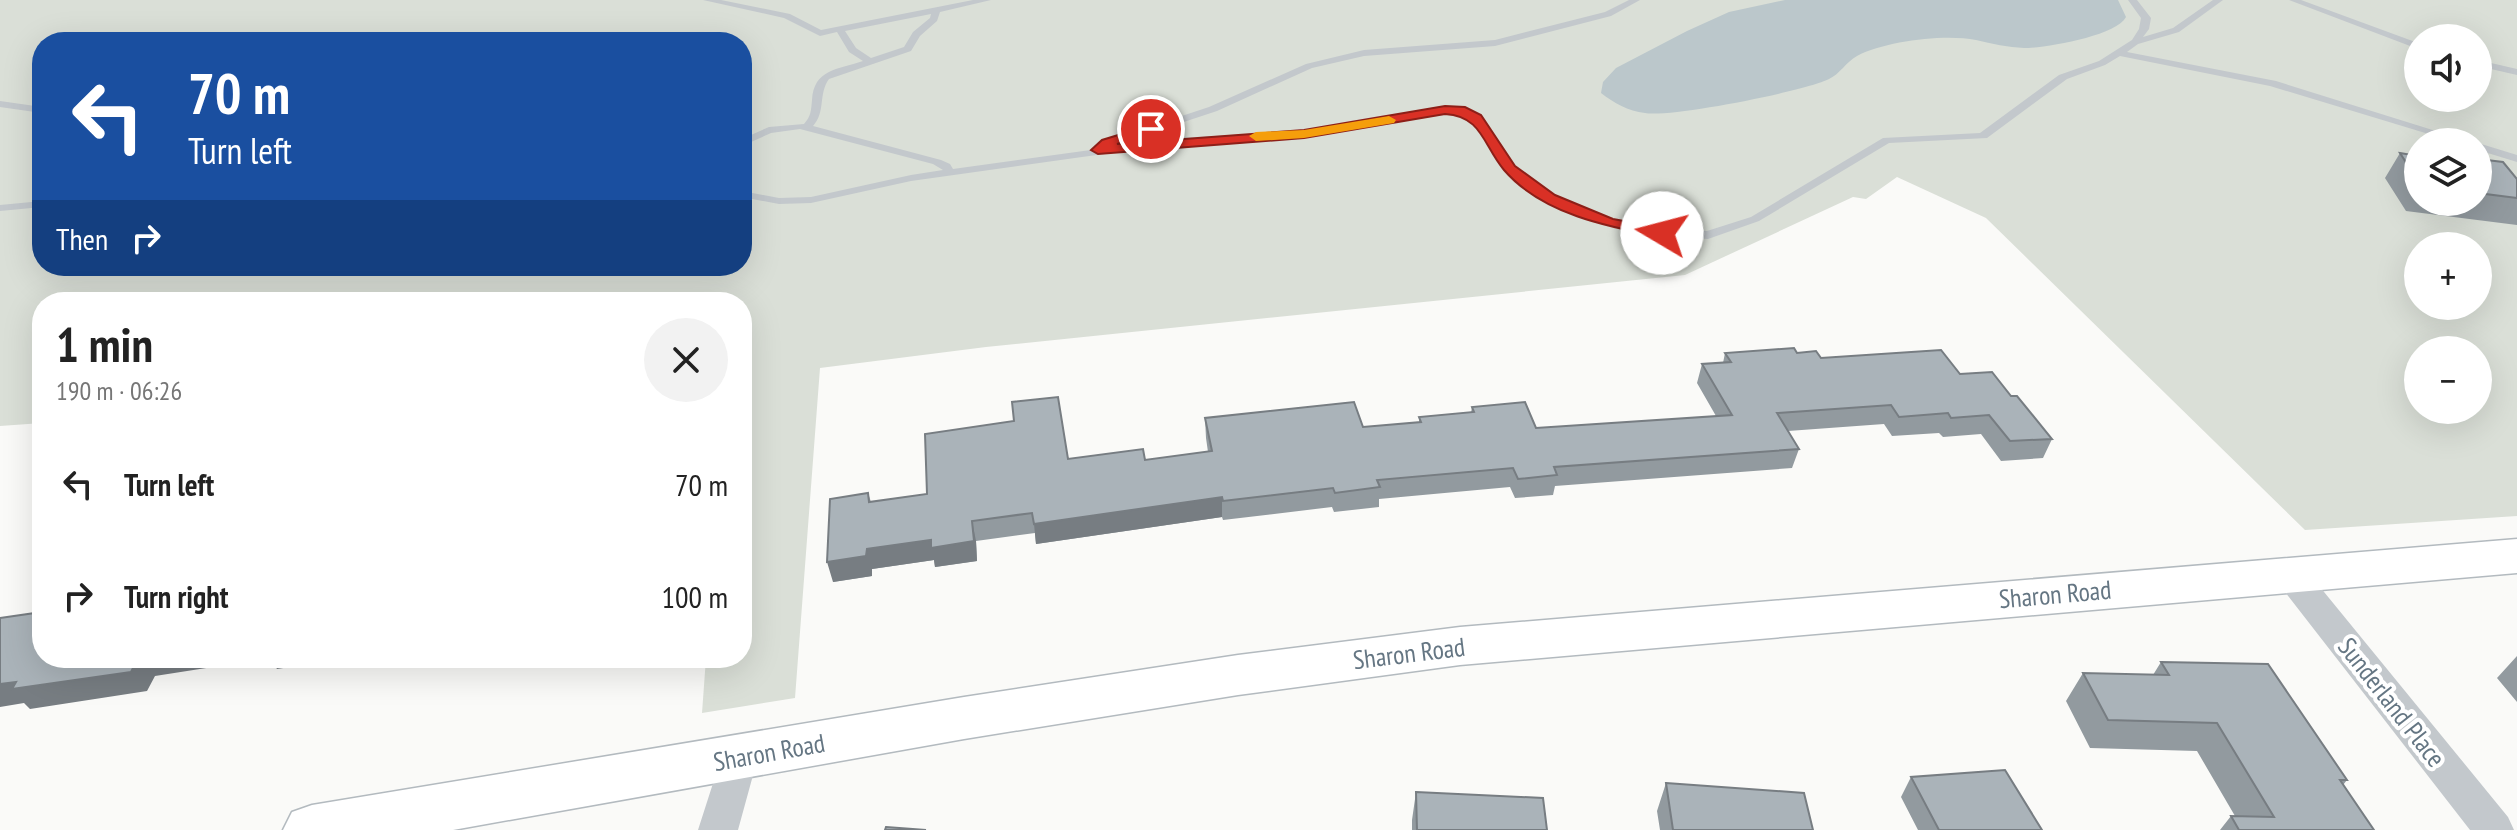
<!DOCTYPE html>
<meta charset="utf-8">
<style>
:root{--surface:#fff;--page:#f2f2f2;--text:#222;--muted:#767676}
body{margin:0;font-family:"PT Sans Narrow",sans-serif;background:var(--page);color:var(--text);height:100vh;display:flex;flex-direction:column;font-size:30px;white-space:nowrap}
*{box-sizing:border-box;margin:0}
p{font-size:26px;color:var(--muted)}
.icon{flex:none;width:44px;height:44px;fill:none;stroke:currentColor;stroke-width:2;stroke-linecap:round;stroke-linejoin:round}
.map{position:relative;flex:1;overflow:hidden}
.details{position:absolute;left:32px;top:292px;width:720px;height:376px;display:flex;flex-direction:column;background:var(--surface);border-radius:32px;box-shadow:0 8px 32px #0002}
.details>*{flex:none}
.banner{position:absolute;left:32px;top:32px;width:720px;height:244px;border-radius:32px;box-shadow:0 8px 32px #0002;background:#1a4fa0;color:#fff;overflow:hidden}
.tools{position:absolute;left:2404px;top:24px;display:grid;gap:16px}
.tools a{display:grid;place-items:center;width:88px;height:88px;border-radius:50%;background:var(--surface);box-shadow:0 8px 32px #0002;font-size:40px}
.pin{position:absolute;display:grid;place-items:center;width:68px;height:68px;color:#fff;margin:-34px;border:4px solid #fff;border-radius:50%;box-shadow:0 2px 8px #0007}
.me{position:absolute;width:88px;margin:-44px;rotate:278deg;stroke-linejoin:round;filter:drop-shadow(0 0 6px #0008)}
.turn{display:flex;align-items:center;gap:28px;height:168px;padding:0 24px;font-size:36px}
.turn .icon{width:104px;height:104px;stroke-width:2.5}
.turn b{display:block;font-size:56px;line-height:68px}
.then{display:flex;align-items:center;height:76px;padding:0 24px;background:#0003;gap:16px;font-size:30px}
.round{display:grid;place-items:center;flex:none;width:84px;height:84px;border-radius:42px;background:var(--page)}
.headline{display:flex;align-items:center;justify-content:space-between;height:136px;padding:0 24px}
h1{font-size:48px;font-weight:800;line-height:60px}
ul{padding:0;list-style:none}
li{display:flex;align-items:center;gap:24px;height:112px;padding:0 24px}
li div{flex:1}
li b{display:block;font-size:30px}
li em{font-style:normal}
.map>svg:first-child{display:block}
</style>
<div class="map">
<svg width="2517" height="830" viewBox="0 0 2517 830">
<rect width="100%" height="100%" fill="#fafaf8"/>
<path fill="#dadfd7" fill-rule="evenodd" d="M0 0H2517V516L2305 530 1986 218 1897 177 1866 199 1853 197 1685 275 986 347 820 368 795 698 702 713 706 658H742V302H42V423L0 426ZM2418 38H2478V98H2418ZM42 42H742V266H42ZM2418 142H2478V202H2418ZM2418 246H2478V306H2418ZM2418 350H2478V410H2418Z"/>
<path fill="#bbc7cb" d="M1785 0H2118L2126 17C2116 36 2046 48 2024 48 2008 47 1992 44 1976 40 1944 34 1886 41 1857 56 1846 62 1840 74 1829 79 1806 91 1669 118 1645 113 1628 111 1614 103 1601 93L1603 82 1616 68 1687 31 1729 12Z"/>
<g fill="none" stroke-linecap="round" stroke-linejoin="round">
<g stroke="#b3babf" stroke-width="3">
<path id="secondary" d="M2517 539V573L1460 665 1238 695 964 739 453 830H283L292 812 312 805 964 697 1238 655 1460 627Z"/>
</g>
<path fill="#c3c8cc" fill-rule="evenodd" d="M703 0H721L790 14 821 30 973 0H991L940 12 937 21 920 36 911 51 829 79C818 94 826 112 813 126L941 160 950 164 953 169 1098 149 1096 146 1097 144 1209 107 1306 64 1364 50 1495 40 1605 12 1629 0H1640L1611 16 1495 46 1364 56 1312 68 1217 111 1108 147 1179 138 1304 131 1456 107 1477 113 1514 167 1564 202 1637 227 1707 231 1751 217 1883 138 1980 133 2059 75 2099 61 2132 40 2139 29 2141 18 2128 0H2137L2151 18 2149 29 2143 37 2173 28 2213 0H2223L2179 32 2138 44 2127 52 2276 81 2471 142H2455L2270 86 2120 56 2105 65 2067 79 1987 138 1889 143 1759 221 1708 239 1636 234 1556 206 1506 171 1469 117 1456 113 1304 137 1179 144 1082 157 911 181 811 203 779 204 742 197V191L779 198 811 197 911 175 943 170 933 164 800 129 771 133 742 146V139L769 127 804 124C811 116 811 111 812 100 814 69 837 70 863 61L849 52 837 32 820 36 784 18ZM931 14 930 18 913 32 904 47 871 58 856 48 845 31Z
M2289 0H2301L2418 43V49Z
M2478 60 2517 69V75L2478 66Z
M0 101 42 107V113L0 107Z
M2478 143 2517 155V162L2478 150Z
M42 201V207L0 211V205Z"/>
<path fill="#c3c8cc" fill-rule="evenodd" d="M2290 562 2302 565 2508 817 2514 830H2470L2278 583 2273 574 2278 565Z
M739 741 753 746 758 757 738 830H698L725 746Z"/>
<use href="#secondary" fill="#fff" fill-rule="evenodd"/>
</g>
<path fill="#929a9f" d="M2400 153 2418 156V202H2478V159L2517 179V225L2406 211 2385 178Z
M1725 353H1797L1821 358 1960 374 2011 396 2052 439 2043 458 2001 461 1981 434 1943 437 1939 433 1892 436 1884 424 1788 431 1799 449 1792 468 1555 486 1553 495 1515 498 1510 487 1379 499V507L1334 512 1332 507 1223 520 1222 517 1036 544 1035 533 976 541 977 561 935 567 934 560 872 569V576L833 582 868 493 871 502 927 494 1068 459 1145 460 1208 452 1206 438 1205 418 1363 427 1419 423V417L1471 413 1472 407 1536 428 1716 416 1697 383 1702 364 1723 363Z
M2517 656V702L2497 678Z
M2161 662 2347 780 2343 785 2374 830H2220L2231 816H2235L2197 751 2090 748 2066 701 2083 673 2153 675Z
M1911 777 2042 830H1918L1901 797Z
M1666 783 1813 830H1660L1657 811Z
M1416 792 1547 830H1412V820Z"/>
<path fill="#777d82" d="M1222 497V517L1036 544 1034 524Z
M972 521 976 541 977 561 935 567 934 560 872 569V576L833 582 827 562 867 549 931 540Z
M138 658H346L277 669 270 658 155 676 147 691 30 709 24 703 0 707V684Z"/>
<path fill="#aab3b9" stroke="#777d82" stroke-width="2" d="M2400 153 2418 156V181Z
M2478 159 2503 162 2517 179V198L2478 193Z
M1794 348 1797 353 1816 351 1821 358 1941 350 1960 374 1992 372 2011 396H2017L2052 439 2010 441 1989 415 1951 418 1948 413 1899 417 1891 405 1777 413 1799 449 1554 467 1557 475 1518 479 1513 468 1377 480 1380 487 1335 493 1333 488 1223 501 1222 497 1034 524 1032 513 972 521 974 541 931 548V540L867 549 866 556 827 562 830 499 868 493 869 502 927 494 925 434 1014 421 1012 402 1058 397 1068 459 1143 449 1145 460 1212 451 1205 418 1354 402 1363 427 1421 422 1419 417 1474 412 1472 407 1525 402 1536 428 1732 415 1702 364 1731 362 1725 353Z
M42 612V658H138L131 672 12 689 16 682 0 684V618Z
M2161 662 2268 664 2347 780H2340L2374 830H2239L2231 816 2274 817 2217 723 2108 720 2083 673 2169 675Z
M2005 770 2042 830H1939L1911 777Z
M1666 783 1804 793 1813 830H1673Z
M1416 792 1543 798 1547 830H1417Z
M886 827 926 830H885Z"/>
<path fill="#d93025" stroke="#8d1f18" stroke-width="2" d="M1445 106 1465 107 1481 115 1515 166 1555 195 1613 219 1662 228 1670 233 1662 237C1608 227 1542 214 1504 170 1483 145 1482 116 1445 114L1304 138 1098 154 1091 150 1102 140 1151 125 1156 126V132L1117 144 1304 130Z"/>
<path fill="#f59e0b" d="M1389 116 1396 120 1394 123 1304 138 1256 141 1249 136 1256 132 1304 130Z"/>
<g text-anchor="middle" dominant-baseline="central" stroke-width="8" stroke-linejoin="round" paint-order="stroke">
<g font-size="26" fill="#657683" stroke="#fff">
<text transform="translate(2055 594) rotate(-5)">Sharon Road</text>
<text transform="translate(1409 653) rotate(-7)">Sharon Road</text>
<text transform="translate(2392 702) rotate(52)">Sunderland Place</text>
<text transform="translate(769 752) rotate(-10)">Sharon Road</text>
</g>
</g>
</svg>
<div class="tools">
<a><svg class="icon" aria-label="sound" viewBox="0 0 24 24"><path d="M4 9h4l5-4v14l-5-4H4zM17 9q2 3 0 6"/></svg></a>
<a><svg class="icon" aria-label="layers" viewBox="0 0 24 24"><path d="M12 4l9 5-9 5-9-5zM3 14l9 5 9-5"/></svg></a>
<a>+</a>
<a>−</a>
</div>
<div class="pin" style="left:1151px;top:129px;background:#d93025"><svg class="icon" aria-label="arrive" viewBox="0 0 24 24"><path d="M6 21V4h12l-3 4 3 4H6"/></svg></div>
<svg class="me" style="left:1662px;top:233px" viewBox="-20 -20 40 40"><circle r="19" fill="#fff"/><path d="M0-13L10 11 0 6-10 11z" fill="#d93025"/></svg>
<div class="banner">
<div class="turn"><svg class="icon" aria-label="left" viewBox="0 0 24 24"><path d="M17 20v-9H6M10 6l-5 5 5 5"/></svg><div><b>70 m</b>Turn left</div></div>
<div class="then">Then<svg class="icon" aria-label="right" viewBox="0 0 24 24"><path d="M7 20v-9h11M14 6l5 5-5 5"/></svg></div>
</div>
<section class="details">
<div class="headline"><div><h1>1 min</h1><p>190 m · 06:26</p></div><a class="round"><svg class="icon" aria-label="close" viewBox="0 0 24 24"><path d="M6 6l12 12M18 6L6 18"/></svg></a></div>
<ul>
<li><svg class="icon" aria-label="left" viewBox="0 0 24 24"><path d="M17 20v-9H6M10 6l-5 5 5 5"/></svg><div><b>Turn left</b></div><em>70 m</em></li>
<li><svg class="icon" aria-label="right" viewBox="0 0 24 24"><path d="M7 20v-9h11M14 6l5 5-5 5"/></svg><div><b>Turn right</b></div><em>100 m</em></li>
</ul>
</section>
</div>
